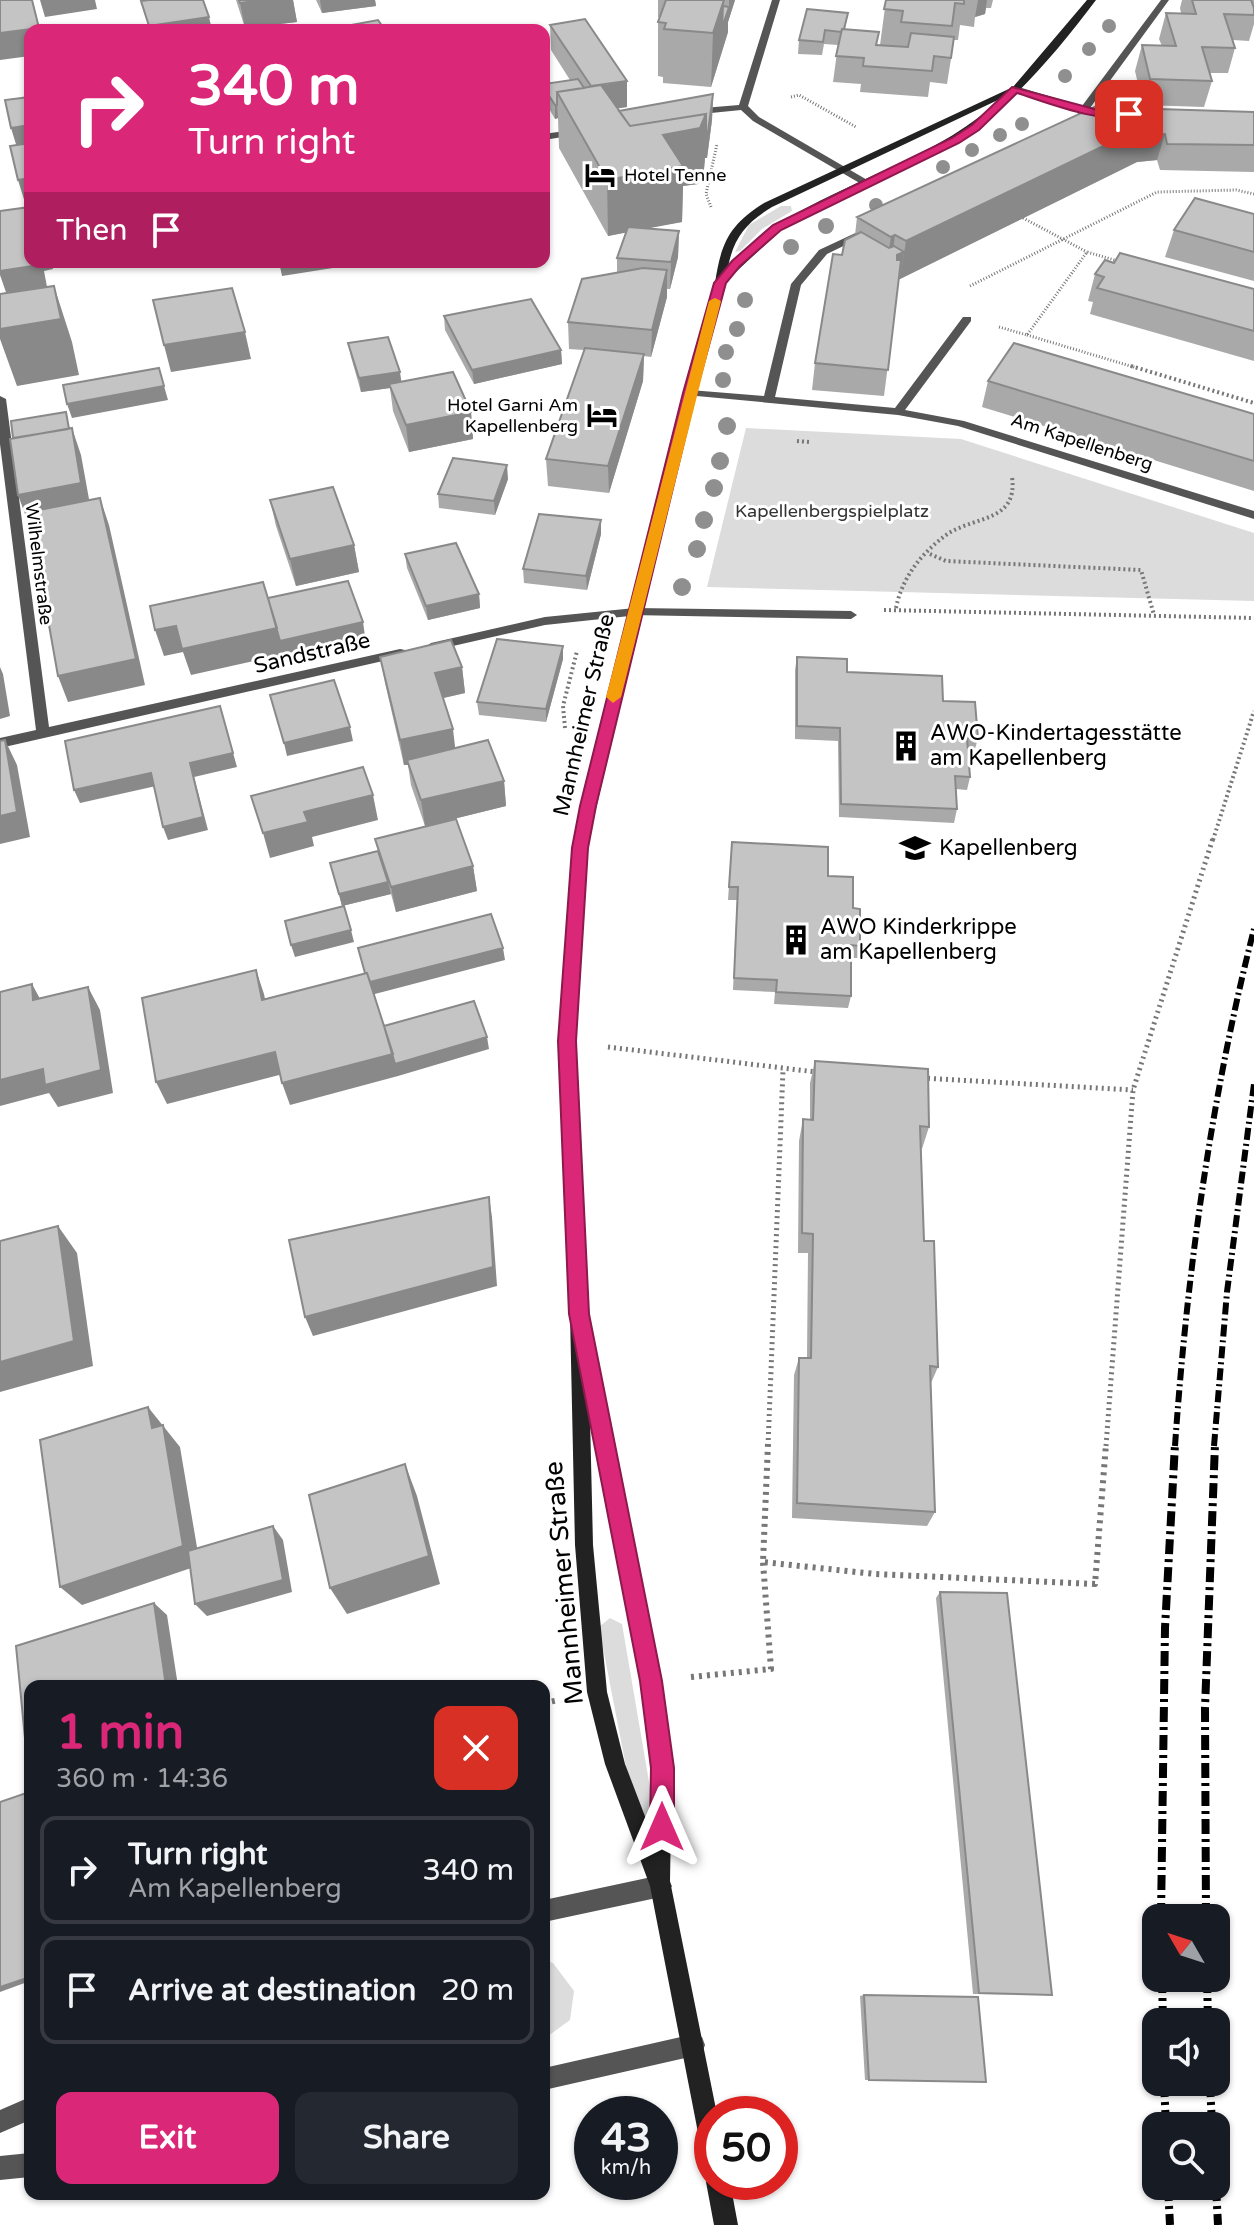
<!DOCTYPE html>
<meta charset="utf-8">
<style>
:root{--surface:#171b24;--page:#242831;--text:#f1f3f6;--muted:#9ea1a6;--line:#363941;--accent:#db2777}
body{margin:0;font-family:"Varela Round",sans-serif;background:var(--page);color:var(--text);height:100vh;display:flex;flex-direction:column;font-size:30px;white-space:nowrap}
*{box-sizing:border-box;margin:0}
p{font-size:26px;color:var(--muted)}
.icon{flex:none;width:44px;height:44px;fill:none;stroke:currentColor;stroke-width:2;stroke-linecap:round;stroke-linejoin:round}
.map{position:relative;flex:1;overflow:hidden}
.details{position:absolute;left:24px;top:1680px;width:526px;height:520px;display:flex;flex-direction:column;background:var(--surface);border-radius:16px;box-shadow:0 2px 6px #0004}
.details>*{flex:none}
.banner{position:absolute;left:24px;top:24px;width:526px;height:244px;border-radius:16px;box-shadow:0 2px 6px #0004;background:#db2777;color:#fff;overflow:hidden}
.needle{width:52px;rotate:309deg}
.fabs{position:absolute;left:1142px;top:1904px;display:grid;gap:16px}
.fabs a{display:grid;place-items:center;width:88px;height:88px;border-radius:16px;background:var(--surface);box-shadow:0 2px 6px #0004;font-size:40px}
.speed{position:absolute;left:574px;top:2096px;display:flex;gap:16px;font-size:40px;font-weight:700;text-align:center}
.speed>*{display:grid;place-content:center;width:104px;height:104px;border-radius:50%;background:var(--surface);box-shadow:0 2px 6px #0004;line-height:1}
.speed small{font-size:20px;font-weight:400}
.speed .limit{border:12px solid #d22;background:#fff;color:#111}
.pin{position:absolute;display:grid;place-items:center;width:68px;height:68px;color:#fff;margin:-34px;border-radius:16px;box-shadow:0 4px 12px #0006}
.me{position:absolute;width:88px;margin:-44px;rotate:0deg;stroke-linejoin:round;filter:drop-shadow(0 0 6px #0008)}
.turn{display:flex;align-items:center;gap:28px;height:168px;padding:0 32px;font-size:36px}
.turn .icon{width:104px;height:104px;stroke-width:2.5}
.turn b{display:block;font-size:56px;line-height:68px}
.then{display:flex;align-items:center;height:76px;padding:0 32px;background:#0003;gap:16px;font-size:30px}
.round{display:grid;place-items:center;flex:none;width:84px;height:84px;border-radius:16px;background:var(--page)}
.overview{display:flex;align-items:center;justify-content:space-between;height:136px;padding:0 32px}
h1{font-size:48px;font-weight:700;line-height:60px;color:var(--accent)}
.primary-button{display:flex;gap:16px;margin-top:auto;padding:16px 32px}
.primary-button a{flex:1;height:92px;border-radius:16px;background:var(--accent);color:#fff;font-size:32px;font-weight:700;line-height:92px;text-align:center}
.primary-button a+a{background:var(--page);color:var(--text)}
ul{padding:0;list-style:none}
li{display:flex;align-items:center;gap:24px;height:108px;margin:0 16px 12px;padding:0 16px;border:4px solid var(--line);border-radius:16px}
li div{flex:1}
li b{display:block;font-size:30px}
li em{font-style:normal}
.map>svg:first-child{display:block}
</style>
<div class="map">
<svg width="1254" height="2225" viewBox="0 0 1254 2225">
<rect width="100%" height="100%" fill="#fff"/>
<path fill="#dcdcdc" d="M781 206H791L792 211 762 229 740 251 735 252 749 225Z
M746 428 961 439 1254 533V601L707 587Z
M610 1618 622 1624 653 1805 644 1819 634 1808 599 1627Z
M544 1960 553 1963 574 1991 570 2020 544 2039Z"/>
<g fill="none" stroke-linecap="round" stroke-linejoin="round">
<path stroke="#777" stroke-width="3" stroke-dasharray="1 2" stroke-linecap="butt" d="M791 97 799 95 856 127
M711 207 706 194 717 144
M1023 218 1087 252
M970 286 1157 192 1236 190 1254 194
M999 327 1027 335 1087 252 1121 262
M1027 335 1137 368"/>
<path stroke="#777" stroke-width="4" stroke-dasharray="2 3" stroke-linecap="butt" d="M1131 366 1254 403
M797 441 809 442
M930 554 946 561 1141 570 1154 615
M896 608C902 577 923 551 949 533 977 516 1018 521 1012 477
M884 610 1254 618
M565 728 563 706 577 651
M1213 840 1254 711"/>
<path stroke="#777" stroke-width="5" stroke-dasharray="2 4" stroke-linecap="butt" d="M608 1047 816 1072
M922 1078 1133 1090
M768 1446 783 1070
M1106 1446 1133 1090 1213 838"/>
<path stroke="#777" stroke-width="6" stroke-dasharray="3 5" stroke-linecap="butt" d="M768 1444 763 1562 875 1574 1095 1584 1106 1444
M691 1677 771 1669 763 1562
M544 1703 559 1700"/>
<path fill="#555" fill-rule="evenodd" d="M635 608 851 611 857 615 851 619 631 615 629 612Z"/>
<path fill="#555" fill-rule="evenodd" d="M772 0H780L748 106 759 117 869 181V185H863L753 121 741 110 691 115 686 112 691 109 739 105Z
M1161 0H1169L1090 108 1096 110V114L1087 113 1078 131 1070 129 1079 111 1010 89 1015 86 1082 106Z
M578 129 583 132 581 134 544 140V134Z
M864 229 868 230V234L827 254 801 285 775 397 895 408 963 317H971V321L905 410 964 421 1254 511V519L958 426 898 415 686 395V391L690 390 764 396 791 284 819 250Z
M0 396 6 399 49 727 400 649 405 650V656L0 748V738L36 730 0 444Z
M635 608 641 612 639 615 545 625 431 651 425 647 431 643 545 617Z
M661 1875 668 1879 672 1886 668 1893 661 1897 544 1922V1900Z
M694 2034 702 2037 705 2045 702 2053 694 2056 544 2090V2068Z
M30 2097V2120L0 2133V2110Z
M30 2153V2177L0 2180V2156Z"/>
<path fill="#222" fill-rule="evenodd" d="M1087 0H1096C1056 53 1013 104 958 142L781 230 725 282 651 569 587 848 575 1041 589 1347 593 1349 596 1355 661 1681 672 1768 670 1881 717 2114H712V2159L704 2156 701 2148 650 1886 605 1764 587 1692 575 1545 570 1314 559 1041 573 848 581 806 639 569 715 283C721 243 729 225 764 203L1013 87ZM1000 99C922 174 799 187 728 267 734 237 746 223 772 207ZM590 1418 641 1681 652 1768 651 1832 625 1764 607 1692 593 1545Z
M712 2173V2182H730L738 2225H714L706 2182Z"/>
<path stroke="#000" stroke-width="6" stroke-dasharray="12 4 2 4" stroke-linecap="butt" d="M1175 1446C1187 1273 1211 1097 1254 929
M1214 1446 1227 1292 1254 1084"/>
<path stroke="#000" stroke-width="8" stroke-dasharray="15 5 3 5" stroke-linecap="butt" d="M1161 1918 1165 1628 1175 1444
M1206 1918 1205 1708 1215 1444
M1162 1978 1163 2022
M1207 1978 1208 2022
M1164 2082 1166 2126
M1210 2082 1212 2126
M1168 2186 1170 2225
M1216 2186 1218 2225"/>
</g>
<g fill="#8f8f8f">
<circle cx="1109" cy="26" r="7"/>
<circle cx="1089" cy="49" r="7"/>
<circle cx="1065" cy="76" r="7"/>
<circle cx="1022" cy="124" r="7"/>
<circle cx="1000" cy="135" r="7"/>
<circle cx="972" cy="150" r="7"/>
<circle cx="943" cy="167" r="7"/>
<circle cx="876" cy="205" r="7"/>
<circle cx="826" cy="226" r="8"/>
<circle cx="791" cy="247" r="8"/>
<circle cx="745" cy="300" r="8"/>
<circle cx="737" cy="329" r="8"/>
<circle cx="726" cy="352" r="8"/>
<circle cx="723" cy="380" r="8"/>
<circle cx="727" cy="426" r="9"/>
<circle cx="720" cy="461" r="9"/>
<circle cx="714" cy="488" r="9"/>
<circle cx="704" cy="520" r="9"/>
<circle cx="697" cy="549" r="9"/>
<circle cx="682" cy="587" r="9"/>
</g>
<path fill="#a9a9a9" d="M236 0H293L297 22 245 28Z
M316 0H375L376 6 322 13Z
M658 0H735L728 22V32L711 87 663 83V77L658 76V22L660 18 658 17Z
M886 0H993L991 8H986L985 14 975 17 974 27 960 25 958 40H954L947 84 930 82 928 97 860 92 861 84 833 82 838 45 824 44 822 55 798 54 799 40 848 13 845 29 880 45Z
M1182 0H1254V24L1249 41 1233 40 1235 48 1228 73H1210L1212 81 1204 107 1143 105 1135 71 1142 45 1162 46 1159 39 1166 13H1181L1180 8Z
M550 25 627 107 618 108 619 111 713 94 712 120 707 158H705L704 169 698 184 683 186 682 222 646 228 679 231 678 257 670 289H667V297L651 357 644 356 643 381 609 493 548 486 546 459 584 350 569 349 568 322 617 272V258L626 232 608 236 559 148 558 118 555 119 544 100V84L570 80 551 50Z
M1122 110 1254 112V172L1160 170 1157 160 1137 162 900 279H899L884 396 812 390 815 363 842 255 855 235 857 217Z
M1254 214V281L1165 257 1174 230Z
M1114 263 1254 289V361L1090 314 1093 302 1088 301 1095 274Z
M444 316 561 350 562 364 474 384 445 330Z
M348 343 402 382 471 412 473 439 409 452 393 411 390 388 361 392 351 357Z
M988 381 1254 414V491L982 407Z
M508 479 495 515 439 508 438 494Z
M270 500 354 545 359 572 296 586 276 526Z
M601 520V534L587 590 524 583 523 569Z
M405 554 479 594 480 608 428 620 407 568Z
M563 646V659L546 722 479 715 477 702Z
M380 657 462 667 465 693 443 698 455 748 504 781 506 806 425 826 411 785 408 765H404L385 683Z
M797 657 943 701 978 739 974 752H968L970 777 967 790 956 789 957 809 954 823 839 817 838 741 795 739V670Z
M375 839 473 866 477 891 396 912 391 894 342 906 330 863 378 851Z
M732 842 828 876 853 908 860 946 858 958H851V996L848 1008 774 1004 775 992 733 990 737 900H728Z
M815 1061 929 1127 922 1149 921 1148 924 1241 938 1367 931 1383 935 1512 927 1526 792 1518 794 1375 799 1358H807L808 1253H798L799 1141 803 1119H810V1083Z
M940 1592 1052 1995 973 1994 936 1598Z
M864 1995 869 2080H865L860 1996Z"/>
<path fill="#898989" d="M32 0 40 30H30V56L0 60V33Z
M40 0H95L97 9 45 17Z
M262 0H293L297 22 245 28 240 3Z
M320 0H375L376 6 322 13Z
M724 0 722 28 729 8V0H735L728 22V32L711 87 713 33Z
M978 0H987L985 14 975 17Z
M209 17 212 30H150L149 26Z
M627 81V107L570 116 591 87Z
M713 94 712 120 707 158H705L704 169 698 184 683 186 682 222 608 236 607 180Z
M555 105H557L558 118 555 119Z
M30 125V152L19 154 11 128Z
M1147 125 1165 134 1157 160 1137 162 900 279 906 241Z
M30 178V206H26L18 180Z
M679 231 678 257 670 289 671 262Z
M895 235 890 272 885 275 891 237Z
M904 252 900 279 893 282 897 255Z
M38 262H52L53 269 44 271 48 292 8 298 0 275V271Z
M279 262H352V265L282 276Z
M667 270V297L651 357 652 330Z
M54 286 72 342 79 375 17 386 0 339V329Z
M245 332 251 359 171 372 164 345Z
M561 350 562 364 474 384 472 370Z
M644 354 643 381 609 493 608 466Z
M400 372 402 386 389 384 390 388 361 392 359 378Z
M164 386 168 400 72 418 67 404Z
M471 412 473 439 409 452 406 425Z
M72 428 81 455 91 510 28 522 18 495Z
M507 465 508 479 495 515 494 501Z
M100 498 109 525 145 685 68 702 58 676Z
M601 520V534L587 590 586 576Z
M354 545 359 572 296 586 290 559Z
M479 594 480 608 428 620 426 606Z
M363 622 365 636 191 675 183 652 164 656 155 630 176 626 277 628Z
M563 646V659L546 722V709Z
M0 667 3 674 10 716 0 719Z
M462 667 465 693 439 699 435 673Z
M220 706 237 767 194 777 208 830 168 840 163 827 190 763Z
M350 727 353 741 287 756 284 743Z
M453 729 456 755 407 760 408 765H404L400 740Z
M5 740 17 765 30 837 0 844V816Z
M151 773 156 786 80 803 74 790Z
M504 781 506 806 425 826 421 800Z
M373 795 378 820 312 837 314 846 270 858 263 833 304 812Z
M473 866 477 891 396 912 391 887Z
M388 882 391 894 342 906 339 894Z
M351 930 354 942 295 957 291 945Z
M503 948 505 960 371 995 368 983Z
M256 970 264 994 270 1023 262 1000Z
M32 984 45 1008 33 1000Z
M88 987 100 1010 113 1093 58 1107 49 1093 0 1106V1080Z
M487 1037 489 1049 398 1076 290 1105 282 1083 393 1054Z
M275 1052 283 1074 167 1104 156 1082Z
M489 1197 492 1217 497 1286 313 1336 305 1317Z
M58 1226 77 1253 93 1366 0 1392V1362Z
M148 1407 180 1447 200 1565 82 1605 60 1587 152 1428Z
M405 1464 417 1496 440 1584 347 1614 330 1588Z
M273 1526 283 1540 292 1592 207 1616 195 1604Z
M154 1603 167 1615 178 1686H166Z
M30 1977V1981L0 1992V1987Z"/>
<path fill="#c4c4c4" stroke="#898989" stroke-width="2" d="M0 0H32L39 28 0 33Z
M149 0H203L209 17 149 26 141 1Z
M239 0H262L240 3Z
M666 0H724L713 33 664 29 666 23 658 22Z
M886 0H964V4L955 3 952 26 901 22 903 11 884 9Z
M1192 0H1251L1254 8V15L1224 14 1235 48 1202 47 1212 81 1150 79 1142 45 1176 46 1166 13 1196 14Z
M723 6 729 7 722 28Z
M807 9 848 13 844 29H842L841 32 825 30 823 42 799 40Z
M585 19 627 81 591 86 550 25Z
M378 20 385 30H329V29Z
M842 29 879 32 876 45 908 47 911 33 954 37 951 58 934 56 932 71 863 66 864 58 836 56Z
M578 79 584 88 557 92V105H555L544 88V84Z
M601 85 630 126 706 114 700 128 663 135 683 166 607 180 557 92Z
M713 94 708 132H706V114L630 126 619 111Z
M30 97V125L11 128 5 100Z
M1105 102 1138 119 1136 120 1147 125 906 241 895 235 891 237 857 217Z
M1126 108 1254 112V145L1167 144 1165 134 1144 136 1147 125 1138 121V119L1122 110Z
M30 143V178L18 180 10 146Z
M1195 198 1254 214V252L1174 230Z
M30 207V262H38L39 265 0 271V211Z
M628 227 679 231 671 262 617 258Z
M861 232 889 248 894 246 904 252 897 255V260H901L888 370 815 363 833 254 842 255 845 240Z
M1120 253 1254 289V331L1097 288 1104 277 1095 274 1105 260 1114 263Z
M643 268 667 270 652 330 568 322 582 279Z
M54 286 61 319 0 329V294Z
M232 288 245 332 164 345 153 300Z
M531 299 561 350 472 370 444 316Z
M388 337 400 372 359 378 348 343Z
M1014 343 1254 414V461L988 381Z
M585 348 644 354 608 466 546 459Z
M159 368 164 386 67 404 63 385Z
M453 372 471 412 406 425 389 384Z
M66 412 69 429 13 438 11 421Z
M72 428 81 483 18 495 10 439Z
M453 458 507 465 494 501 438 494Z
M333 487 354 545 290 559 270 500Z
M100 498 136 659 58 676 29 512Z
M539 514 601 520 586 576 523 569Z
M456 543 479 594 426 606 405 554Z
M348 581 363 622 280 641 268 598Z
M263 582 277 628 182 649 176 626 155 630 150 606Z
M497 639 563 646 546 709 477 702Z
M451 640 462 667 435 673 453 729 400 740 380 657Z
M797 657 847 659V672L942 676 943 701 975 702 978 739 967 738 970 777 955 776 957 809 841 804 840 728 797 726Z
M334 680 350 727 284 743 270 695Z
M220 706 233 753 190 763 203 817 163 827 151 773 74 790 65 741Z
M5 740 17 812 0 816V741Z
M488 740 504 781 421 800 407 760Z
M363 767 373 795 304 812 308 822 263 833 251 796Z
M456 819 473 866 391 887 375 839Z
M732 842 828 847V876L853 877V908L860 909V946L851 945V996L776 992 777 980 734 978 738 887H729Z
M378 851 388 882 339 894 330 863Z
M344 906 351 930 291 945 285 921Z
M491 914 503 948 370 982 367 973H365L358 948Z
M256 970 262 1000 367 973 393 1054 282 1083 275 1052 156 1082 142 998Z
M32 984 33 1000 88 987 101 1070 45 1085 43 1069 0 1080V992Z
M474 1001 487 1037 395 1064 384 1026Z
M815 1061 928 1069 929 1127 920 1126 924 1241H934L936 1303 938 1367 930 1366 935 1512 797 1503 799 1358H811L813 1234 802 1233 803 1119 813 1120Z
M489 1197 493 1267 305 1317 289 1240Z
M58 1226 74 1341 0 1362V1241Z
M148 1407 152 1428 163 1425 183 1546 60 1587 40 1440Z
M405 1464 429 1556 330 1588 309 1495Z
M273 1526 283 1580 195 1604 188 1551Z
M940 1592 1007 1593 1052 1995 979 1993Z
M154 1603 166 1686H30V1736L25 1738 16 1646Z
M29 1792 30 1805V1977L0 1987V1802Z
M864 1995 978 1997 986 2082 869 2080Z"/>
<path fill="#db2777" stroke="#8e194d" stroke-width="2" d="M1012 87 1098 110 1129 111 1134 114C1111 128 1043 101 1017 93L979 130 959 143 781 230 740 266 726 283 696 393 596 806 588 848 576 1041 589 1314 662 1681 674 1768V1827L670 1835 662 1838 653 1835 650 1827 651 1768 640 1681 569 1314 558 1041 572 848 580 806 683 393 714 283 732 261 773 225 952 138 972 125Z"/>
<path fill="#f59e0b" d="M715 298 721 301 621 697 613 703 606 697 709 301Z"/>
<defs>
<g id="hotel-bare" transform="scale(2.4)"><path d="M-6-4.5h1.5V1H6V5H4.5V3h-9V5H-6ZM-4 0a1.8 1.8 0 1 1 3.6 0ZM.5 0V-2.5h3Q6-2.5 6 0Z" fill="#000" stroke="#fff" stroke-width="2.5" paint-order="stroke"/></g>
<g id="building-bare" transform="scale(2.4)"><path d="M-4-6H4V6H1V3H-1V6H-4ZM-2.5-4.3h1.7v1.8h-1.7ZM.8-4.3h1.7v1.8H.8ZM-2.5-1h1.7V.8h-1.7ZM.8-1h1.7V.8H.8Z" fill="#000" stroke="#fff" stroke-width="2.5" paint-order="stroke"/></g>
<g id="school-bare" transform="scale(2.4)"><path d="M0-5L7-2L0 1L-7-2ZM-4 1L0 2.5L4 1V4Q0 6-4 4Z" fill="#000" stroke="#fff" stroke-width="2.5" paint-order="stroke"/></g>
</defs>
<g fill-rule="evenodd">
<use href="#hotel-bare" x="600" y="175"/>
<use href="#hotel-bare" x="602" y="415"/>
<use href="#building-bare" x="906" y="746"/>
<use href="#school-bare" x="915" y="848"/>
<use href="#building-bare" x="796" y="940"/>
</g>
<g text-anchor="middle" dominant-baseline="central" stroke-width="6" stroke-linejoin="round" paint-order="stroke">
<g font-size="18" fill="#000" stroke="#fff" text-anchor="start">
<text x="624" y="175">Hotel Tenne</text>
<text x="578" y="405" text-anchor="end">Hotel Garni Am<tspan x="578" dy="21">Kapellenberg</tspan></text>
</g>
<g font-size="18" fill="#000" stroke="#fff">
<text transform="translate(1082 442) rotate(18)">Am Kapellenberg</text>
<text transform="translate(39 564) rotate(83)">Wilhelmstraße</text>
</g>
<g font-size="18" fill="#333" stroke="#fff">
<text x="832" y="511">Kapellenbergspielplatz</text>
</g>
<g font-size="22" fill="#000" stroke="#fff">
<text transform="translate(312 653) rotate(-13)">Sandstraße</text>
<text transform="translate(584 715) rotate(-77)">Mannheimer Straße</text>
</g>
<g font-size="22" fill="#000" stroke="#fff" text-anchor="start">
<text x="930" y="733">AWO-Kindertagesstätte<tspan x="930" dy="25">am Kapellenberg</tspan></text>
<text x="939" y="848">Kapellenberg</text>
<text x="820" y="927">AWO Kinderkrippe<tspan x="820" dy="25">am Kapellenberg</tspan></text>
</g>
<g font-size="26" fill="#000" stroke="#fff">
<text transform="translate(564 1583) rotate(-95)">Mannheimer Straße</text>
</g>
</g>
</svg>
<div class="fabs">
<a><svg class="needle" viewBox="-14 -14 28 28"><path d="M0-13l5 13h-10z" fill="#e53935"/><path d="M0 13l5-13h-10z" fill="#9ea1a6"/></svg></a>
<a><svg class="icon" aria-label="sound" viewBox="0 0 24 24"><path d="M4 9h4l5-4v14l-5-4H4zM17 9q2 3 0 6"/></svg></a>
<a><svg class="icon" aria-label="search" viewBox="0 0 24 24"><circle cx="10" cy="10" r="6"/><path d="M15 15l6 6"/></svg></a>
</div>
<div class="speed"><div>43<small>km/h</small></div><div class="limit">50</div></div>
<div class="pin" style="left:1129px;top:114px;background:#d93025"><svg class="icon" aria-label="arrive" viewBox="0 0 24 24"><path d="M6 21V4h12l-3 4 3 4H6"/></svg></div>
<svg class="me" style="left:662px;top:1827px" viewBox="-20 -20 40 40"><path d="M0-17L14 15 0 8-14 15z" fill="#db2777" stroke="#fff" stroke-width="4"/></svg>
<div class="banner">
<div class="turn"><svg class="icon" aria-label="right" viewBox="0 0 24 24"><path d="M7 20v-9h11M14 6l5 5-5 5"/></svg><div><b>340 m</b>Turn right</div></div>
<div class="then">Then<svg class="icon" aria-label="arrive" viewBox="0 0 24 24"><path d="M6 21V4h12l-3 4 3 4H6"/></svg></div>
</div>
<section class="details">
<div class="overview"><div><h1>1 min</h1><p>360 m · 14:36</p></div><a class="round" style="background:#d93025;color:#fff"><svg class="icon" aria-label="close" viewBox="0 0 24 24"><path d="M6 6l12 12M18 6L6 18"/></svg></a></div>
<ul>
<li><svg class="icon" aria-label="right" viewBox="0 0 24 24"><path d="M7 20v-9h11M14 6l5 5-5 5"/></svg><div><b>Turn right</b><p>Am Kapellenberg</p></div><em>340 m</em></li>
<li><svg class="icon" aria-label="arrive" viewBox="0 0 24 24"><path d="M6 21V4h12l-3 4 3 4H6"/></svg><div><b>Arrive at destination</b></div><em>20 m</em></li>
</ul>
<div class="primary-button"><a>Exit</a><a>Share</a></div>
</section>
</div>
